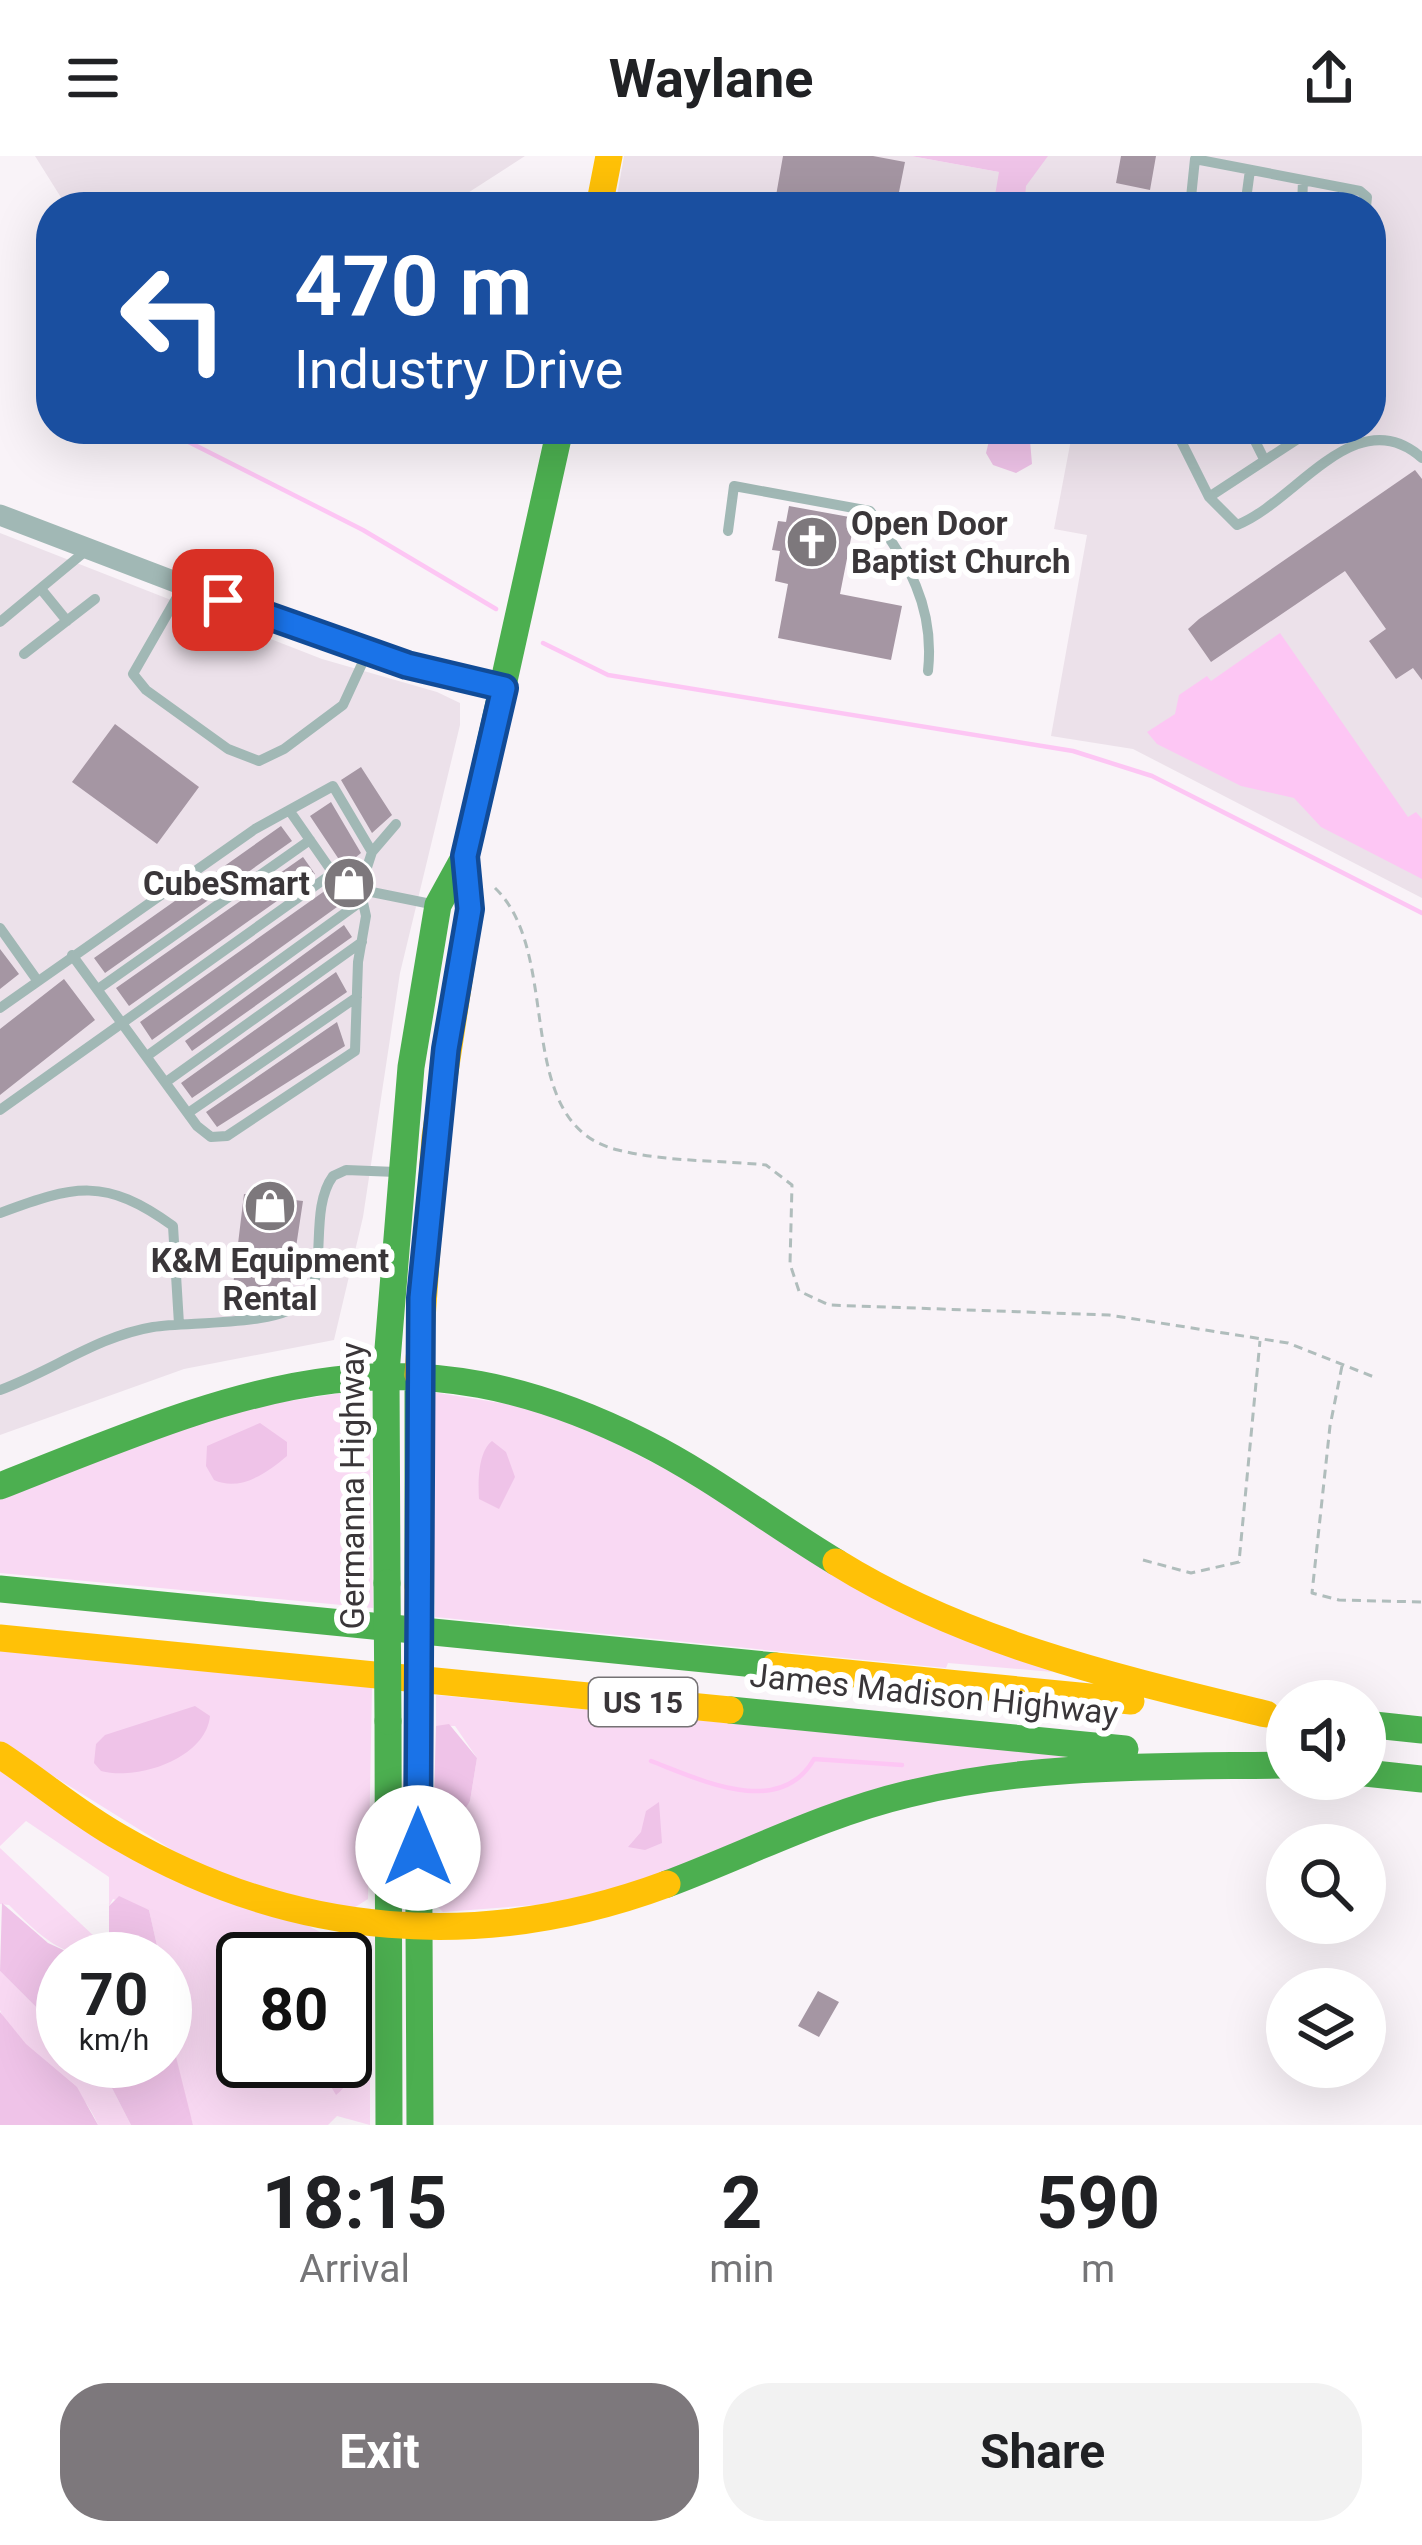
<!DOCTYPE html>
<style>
:root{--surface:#fff;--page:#f2f2f2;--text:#202124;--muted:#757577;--accent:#7d787c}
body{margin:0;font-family:Roboto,sans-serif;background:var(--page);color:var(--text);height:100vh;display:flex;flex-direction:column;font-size:45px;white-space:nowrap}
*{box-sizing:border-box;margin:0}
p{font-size:39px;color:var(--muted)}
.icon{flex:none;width:66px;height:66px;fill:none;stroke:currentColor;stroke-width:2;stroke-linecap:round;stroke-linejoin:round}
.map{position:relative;height:1969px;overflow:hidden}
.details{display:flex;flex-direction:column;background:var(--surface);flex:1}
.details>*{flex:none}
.top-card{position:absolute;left:36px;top:36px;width:1350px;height:252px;border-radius:48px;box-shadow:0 12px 48px #0002;background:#1a4fa0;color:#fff;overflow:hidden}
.tools{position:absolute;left:1266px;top:1524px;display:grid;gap:24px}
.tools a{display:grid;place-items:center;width:120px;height:120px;border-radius:50%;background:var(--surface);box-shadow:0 12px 48px #0002;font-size:60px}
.speed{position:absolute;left:36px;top:1776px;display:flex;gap:24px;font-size:60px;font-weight:700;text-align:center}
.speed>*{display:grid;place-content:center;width:156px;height:156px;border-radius:50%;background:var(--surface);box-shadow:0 12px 48px #0002;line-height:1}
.speed small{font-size:30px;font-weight:400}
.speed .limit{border:6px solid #111;border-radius:18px;background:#fff;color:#111}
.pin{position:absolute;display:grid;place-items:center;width:102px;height:102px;color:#fff;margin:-51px;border-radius:24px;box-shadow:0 6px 18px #0006}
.me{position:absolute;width:132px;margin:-66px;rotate:0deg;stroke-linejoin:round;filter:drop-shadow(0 0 9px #0008)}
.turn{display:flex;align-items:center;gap:42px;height:252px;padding:0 60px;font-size:54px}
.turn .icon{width:156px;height:156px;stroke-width:2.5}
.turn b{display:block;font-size:84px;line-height:102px}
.eta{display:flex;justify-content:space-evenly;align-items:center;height:204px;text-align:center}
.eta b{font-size:72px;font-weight:700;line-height:84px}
.cta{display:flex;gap:24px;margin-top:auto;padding:24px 60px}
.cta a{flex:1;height:138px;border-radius:48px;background:var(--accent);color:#fff;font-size:48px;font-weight:700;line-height:138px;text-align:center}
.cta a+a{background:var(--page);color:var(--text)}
header{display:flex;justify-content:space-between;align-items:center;height:156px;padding:0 60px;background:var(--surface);font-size:54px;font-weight:700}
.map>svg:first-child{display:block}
</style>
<header><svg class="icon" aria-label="menu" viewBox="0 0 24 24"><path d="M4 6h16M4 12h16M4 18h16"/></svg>Waylane<svg class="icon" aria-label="share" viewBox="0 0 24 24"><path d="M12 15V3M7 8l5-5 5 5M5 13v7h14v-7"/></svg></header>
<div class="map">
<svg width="1422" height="1969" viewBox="0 0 1422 1969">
<rect width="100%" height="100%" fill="#f9f3f8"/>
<path fill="#ece1ea" d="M35 0H525L446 51H67Z
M624 0H911L999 16 1003 0H1422V742L1133 593 1051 580 1087 379 1054 373 1073 273H1371V51H615Z
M0 377 322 503 437 536 460 547V569L400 817 363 1061 334 1184 184 1213 0 1279Z"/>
<path fill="#f9d9f3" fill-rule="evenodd" d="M361 1234 369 1246 373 1452 0 1417V1338L196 1259Z
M432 1236 556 1256 1053 1516 948 1507 946 1512 435 1461Z
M0 1495 372 1531 368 1743 349 1755 211 1718 0 1587Z
M436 1539 1080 1601 576 1746 443 1756 436 1749 433 1679 440 1681 470 1645 477 1602 455 1570H436Z
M0 1615 362 1797 370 1841V1969L337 1960 328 1969H193L167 1879 165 1803H160L149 1754 113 1743 109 1750V1721L26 1665 0 1690ZM243 1803H345L350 1869 346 1932 329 1927V1905H243Z
M0 1692 112 1797 109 1803C63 1803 40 1780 9 1749L0 1748Z
M0 1815 63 1878V1905H98L131 1969H98C78 1917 13 1895 0 1854 0 1843 0 1826 0 1815Z"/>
<path fill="#efc3e8" d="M911 0H1048L1026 30 1024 51H993L999 16Z
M992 273H1029L1032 308 1016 317 993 309 986 297Z
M260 1267 287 1286V1300C267 1317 240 1336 214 1324L206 1310 207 1290Z
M492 1285 506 1296 515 1321 499 1353 479 1343C478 1326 478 1296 492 1285Z
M195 1550 210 1560C206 1602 138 1625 101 1615L94 1607 96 1588 105 1579Z
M449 1568 477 1602 470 1645 446 1683 433 1679 436 1570Z
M659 1646 662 1687 645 1694 628 1691 641 1676 646 1655Z
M119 1740 149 1754 160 1803H109V1750Z
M2 1747 48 1787 83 1803H63V1878L0 1815Z
M345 1851C353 1875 359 1924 336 1939L329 1927V1905H345Z
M0 1856 26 1888 77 1931 98 1969H0Z
M165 1857 193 1969H131L98 1905H165Z"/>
<path fill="#fdc6f4" d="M1280 477 1408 661 1416 656 1422 663V723L1321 671 1294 642 1241 630 1157 588 1147 576 1175 558 1179 539 1207 520 1211 525Z"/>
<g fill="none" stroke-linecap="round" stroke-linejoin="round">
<path stroke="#fdc6f4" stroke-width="4.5" d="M43 211 51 215
M163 273 363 374 496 453
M543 487 608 519 1073 595 1152 620 1422 757
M651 1605C701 1624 780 1663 814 1603L902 1609"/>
</g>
<path fill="#a596a3" d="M783 0H873L905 6 896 51H774Z
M1121 0H1156L1150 34 1116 27Z
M1415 314 1422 323V524L1413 512 1396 523 1369 485 1386 473 1345 415 1211 506 1188 473 1199 463Z
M789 350 855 362 840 438 902 450 891 504 778 482 788 428 775 425 780 395 772 394 778 365 786 366Z
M115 568 199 631 157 688 72 626Z
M361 611 392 659 372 677 341 624Z
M331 646 361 697 344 711 310 660Z
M281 670 292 685 105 817 94 802Z
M303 701 315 718 129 850 116 832Z
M326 734 337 751 152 884 140 866Z
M344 769 352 781 192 895 185 885Z
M0 793 19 818 0 833Z
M336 816 347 836 192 942 181 927Z
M64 823 95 864 0 939V873Z
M337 866 345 890 217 971 206 956Z
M244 1038 303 1045 288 1144 232 1138Z
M818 1835 839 1846 819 1881 798 1870Z"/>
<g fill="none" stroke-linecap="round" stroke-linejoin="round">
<path stroke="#b0bdbc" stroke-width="3" stroke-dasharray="9 6" stroke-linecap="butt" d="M743 44 774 49
M495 732C565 799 509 968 618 994 665 1006 718 1004 766 1009L792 1029 790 1108 799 1135 829 1149 1109 1159 1288 1187 1374 1221
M1342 1210 1330 1270 1312 1437 1339 1444 1422 1446
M1143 1404 1191 1417 1239 1406 1260 1185"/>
<path stroke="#a1b8b5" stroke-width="10" d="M1190 51 1195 3 1360 35 1367 41 1366 51
M1245 51 1250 14
M1302 51 1303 24
M1175 273 1209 341 1237 369C1296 346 1356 243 1422 302
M1249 273 1264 303
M1209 341 1313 273
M728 375 734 330 870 355C908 406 935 450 928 515
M184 429 133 518 146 534 228 593 259 605 284 593 343 549 367 497
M41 433 67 465
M0 466 88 393
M24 498 95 443
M289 654 342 730 431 748
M0 772 37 824
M72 799 197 970 211 981 227 980 355 895 358 806 366 760 360 733 372 696 396 668
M98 833 310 684
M0 852 255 673 333 630 372 696
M147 900 363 744
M166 926 362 786
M0 954 333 717
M188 957 357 841
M0 1057C75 1029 105 1021 173 1070L179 1168
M0 1234C52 1215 98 1180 153 1171 190 1165 280 1171 305 1144 329 1119 308 1054 333 1020L346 1014 396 1016"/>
<path stroke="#a1b8b5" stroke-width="21" d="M0 359 338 488 504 531"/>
<path stroke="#4caf50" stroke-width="27" d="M386 1217 411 911 438 749 465 700 560 273
M386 1217 387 1427
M418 1219V1430
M0 1330C236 1237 396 1161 643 1286 711 1320 771 1367 836 1406
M0 1433 775 1510
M730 1554 1125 1593
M388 1565 389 1969
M418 1568 420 1969
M1365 1568 1422 1574
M1365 1617 1422 1623
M667 1728C747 1698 824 1658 908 1638 1029 1608 1157 1611 1282 1609"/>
<path stroke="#ffc107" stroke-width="27" d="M599 51 609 0
M418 1219 435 981 470 753 465 700
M836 1406C966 1487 1118 1522 1266 1558
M0 1482 730 1554
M775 1510 1131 1545
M0 1599C41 1626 78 1658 121 1682 293 1782 481 1797 667 1728"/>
<path stroke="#4caf50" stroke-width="27" d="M387 1427 388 1565"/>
<path stroke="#ffc107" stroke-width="27" d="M418 1430V1568"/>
</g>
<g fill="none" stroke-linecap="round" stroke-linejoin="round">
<g stroke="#114b97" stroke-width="30">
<path id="route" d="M223 444 407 509 504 532 465 700 470 753 446 893 421 1142 418 1692"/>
</g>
<use href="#route" stroke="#1a73e8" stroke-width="21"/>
</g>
<defs>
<g id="church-disc" transform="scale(2.7)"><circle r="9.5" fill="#7d787c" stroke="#fff"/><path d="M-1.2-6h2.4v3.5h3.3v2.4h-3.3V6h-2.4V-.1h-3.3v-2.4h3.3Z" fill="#fff"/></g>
<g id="shop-disc" transform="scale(2.7)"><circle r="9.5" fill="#7d787c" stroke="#fff"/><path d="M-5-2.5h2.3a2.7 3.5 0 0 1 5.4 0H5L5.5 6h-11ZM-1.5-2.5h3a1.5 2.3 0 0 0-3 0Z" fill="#fff"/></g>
</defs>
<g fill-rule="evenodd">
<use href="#church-disc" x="812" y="386"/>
<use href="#shop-disc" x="349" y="727"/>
<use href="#shop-disc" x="270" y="1050"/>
</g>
<g text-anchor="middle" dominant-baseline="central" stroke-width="12" stroke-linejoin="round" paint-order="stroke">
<rect fill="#fff" stroke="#757274" stroke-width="3" x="589" y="1522" width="108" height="48" rx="9"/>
<g font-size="30" font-weight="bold" fill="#3a3639">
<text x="643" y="1546">US 15</text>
</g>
<g font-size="33" font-weight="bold" fill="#3a3639" stroke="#fff" text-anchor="start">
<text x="851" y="367">Open Door<tspan x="851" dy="38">Baptist Church</tspan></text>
<text x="310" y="727" text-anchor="end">CubeSmart</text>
<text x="270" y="1104" text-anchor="middle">K&amp;M Equipment<tspan x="270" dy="38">Rental</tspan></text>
</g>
<g font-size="33" fill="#3a3639" stroke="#fff">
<text transform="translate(352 1330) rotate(-90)">Germanna Highway</text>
<text transform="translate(934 1538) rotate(6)">James Madison Highway</text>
</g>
</g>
</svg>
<div class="tools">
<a><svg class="icon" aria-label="sound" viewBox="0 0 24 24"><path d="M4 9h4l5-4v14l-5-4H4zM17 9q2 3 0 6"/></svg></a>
<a><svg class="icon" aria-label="search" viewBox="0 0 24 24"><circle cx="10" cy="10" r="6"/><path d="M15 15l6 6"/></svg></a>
<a><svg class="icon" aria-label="layers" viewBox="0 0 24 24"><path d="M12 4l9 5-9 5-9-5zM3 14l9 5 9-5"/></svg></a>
</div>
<div class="speed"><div>70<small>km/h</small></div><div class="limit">80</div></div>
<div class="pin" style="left:223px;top:444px;background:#d93025"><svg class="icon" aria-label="arrive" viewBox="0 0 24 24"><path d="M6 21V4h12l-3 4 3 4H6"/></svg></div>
<svg class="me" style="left:418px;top:1692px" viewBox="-20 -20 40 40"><circle r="19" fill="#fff"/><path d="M0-13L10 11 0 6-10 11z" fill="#1a73e8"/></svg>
<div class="top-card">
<div class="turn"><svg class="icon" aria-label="left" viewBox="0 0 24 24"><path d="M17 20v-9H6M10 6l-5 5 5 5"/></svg><div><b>470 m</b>Industry Drive</div></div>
</div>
</div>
<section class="details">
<div class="eta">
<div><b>18:15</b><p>Arrival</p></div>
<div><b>2</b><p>min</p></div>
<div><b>590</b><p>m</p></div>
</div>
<div class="cta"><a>Exit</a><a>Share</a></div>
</section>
